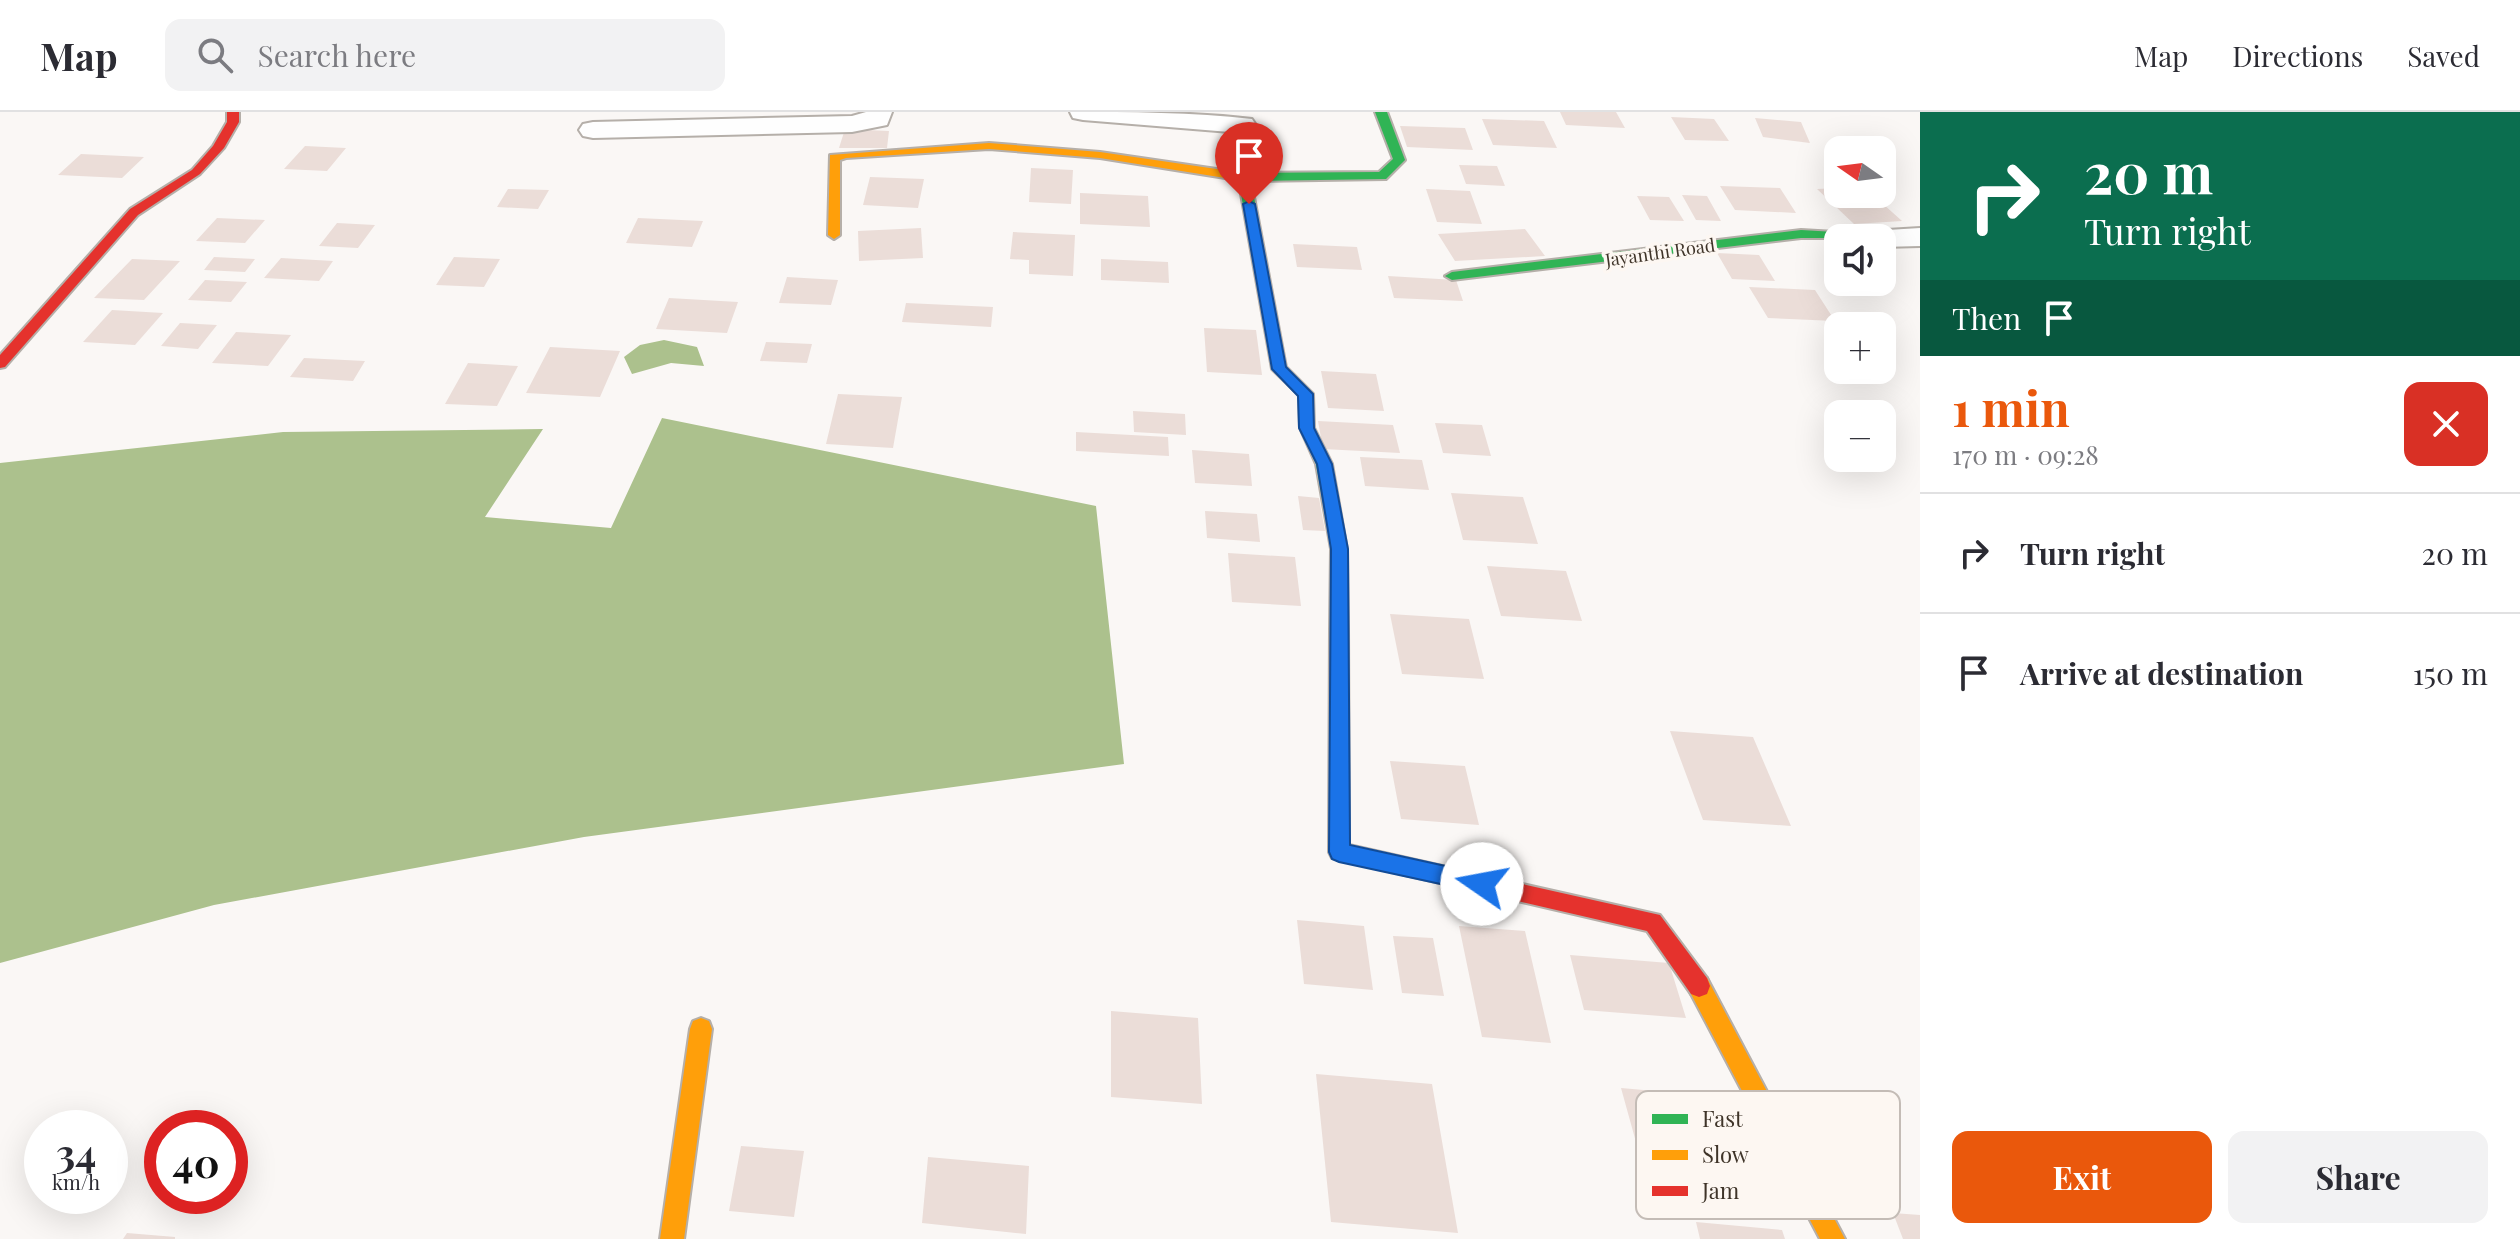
<!DOCTYPE html>
<meta charset="utf-8">
<style>
:root{--surface:#fff;--page:#f2f2f3;--text:#2b2b33;--muted:#7c7c81;--line:#e1e1e2;--accent:#ea580c}
body{margin:0;font-family:"Playfair Display",serif;background:var(--page);color:var(--text);height:100vh;display:flex;flex-direction:column;font-size:30px;white-space:nowrap}
*{box-sizing:border-box;margin:0}
p{font-size:26px;color:var(--muted)}
.icon{flex:none;width:44px;height:44px;fill:none;stroke:currentColor;stroke-width:2;stroke-linecap:round;stroke-linejoin:round}
.map{position:relative;flex:1;overflow:hidden}
.panel{display:flex;flex-direction:column;background:var(--surface);width:600px}
.panel>*{flex:none}
.guide{background:#0b6e4f;color:#fff;overflow:hidden}
.needle{width:52px;rotate:284deg}
.buttons{position:absolute;left:1824px;top:24px;display:grid;gap:16px}
.buttons a{display:grid;place-items:center;width:72px;height:72px;border-radius:16px;background:var(--surface);box-shadow:0 8px 32px #0002;font-size:40px}
.speed{position:absolute;left:24px;top:998px;display:flex;gap:16px;font-size:40px;font-weight:700;text-align:center}
.speed>*{display:grid;place-content:center;width:104px;height:104px;border-radius:50%;background:var(--surface);box-shadow:0 8px 32px #0002;line-height:1}
.speed small{font-size:20px;font-weight:400}
.speed .limit{border:12px solid #d22;background:#fff;color:#111}
.pin{position:absolute;display:grid;place-items:center;width:68px;height:68px;color:#fff;margin:-82px -34px;border-radius:50% 50% 50% 0;rotate:-45deg;box-shadow:0 0 8px #0007}
.pin .icon{rotate:45deg}
.me{position:absolute;width:88px;margin:-44px;rotate:282deg;stroke-linejoin:round;filter:drop-shadow(0 0 6px #0008)}
.turn{display:flex;align-items:center;gap:28px;height:168px;padding:0 32px;font-size:36px}
.turn .icon{width:104px;height:104px;stroke-width:2.5}
.turn b{display:block;font-size:56px;line-height:68px}
.then{display:flex;align-items:center;height:76px;padding:0 32px;background:#0003;gap:16px;font-size:30px}
.round{display:grid;place-items:center;flex:none;width:84px;height:84px;border-radius:16px;background:var(--page)}
.overview{display:flex;align-items:center;justify-content:space-between;height:136px;padding:0 32px}
h1{font-size:48px;font-weight:700;line-height:60px;color:var(--accent)}
.primary-button{display:flex;gap:16px;margin-top:auto;padding:16px 32px}
.primary-button a{flex:1;height:92px;border-radius:16px;background:var(--accent);color:#fff;font-size:32px;font-weight:700;line-height:92px;text-align:center}
.primary-button a+a{background:var(--page);color:var(--text)}
ul{padding:0;list-style:none}
li{display:flex;align-items:center;gap:24px;height:120px;padding:0 32px;border-top:2px solid var(--line)}
li div{flex:1}
li b{display:block;font-size:30px}
li em{font-style:normal}
header{display:flex;align-items:center;gap:48px;box-sizing:border-box;height:112px;padding:0 40px;background:var(--surface);border-bottom:2px solid var(--line)}
header strong{font-size:38px}
nav{display:flex;gap:44px;margin-inline-start:auto;font-size:28px}
.search{width:560px;height:72px;background:var(--page);display:flex;align-items:center;gap:20px;box-sizing:border-box;padding:0 28px;border-radius:16px;color:var(--muted);font-size:30px}
main{display:flex;flex:1;min-height:0}
.map>svg:first-child{display:block}
</style>
<header>
<strong>Map</strong>
<div class="search"><svg class="icon" aria-label="search" viewBox="0 0 24 24"><circle cx="10" cy="10" r="6"/><path d="M15 15l6 6"/></svg>Search here</div>
<nav><a>Map</a><a>Directions</a><a>Saved</a></nav>
</header>
<main>
<div class="map">
<svg width="1920" height="1127" viewBox="0 0 1920 1127">
<rect width="100%" height="100%" fill="#faf7f5"/>
<path fill="#acc18d" d="M664 228 697 235 704 254 671 251 632 262 624 245 640 233Z
M662 306 1096 394 1124 652 584 725 214 793 0 851V351L283 320 543 317 485 405 611 416Z"/>
<path fill="#ebddd8" d="M1560 0H1616L1625 16 1566 13Z
M1671 5 1714 7 1729 29 1685 28Z
M1755 6 1801 10 1810 31 1763 25Z
M1482 7 1544 9 1557 36 1493 33Z
M1400 14 1465 16 1473 38 1407 35Z
M845 17 889 19 887 36H839Z
M305 34 346 36 327 59 284 57Z
M81 42 144 45 122 66 58 63Z
M1459 53 1497 54 1505 74 1466 72Z
M1031 56 1073 58 1071 92 1029 90Z
M870 65 924 67 918 96 863 93Z
M1720 74 1780 76 1796 101 1735 98Z
M1838 76V82H1872L1902 109 1854 112 1817 77Z
M508 77 549 78 538 97 497 95Z
M1426 77 1470 79 1482 112 1437 110Z
M1080 81 1148 84 1150 115 1080 112Z
M1682 83 1707 84 1721 109 1696 108Z
M1637 84 1669 85 1684 109 1650 108Z
M217 106 265 108 245 131 196 129Z
M638 106 703 109 692 135 626 131Z
M337 111 375 113 358 136 319 134Z
M921 116 923 146 859 149 858 119Z
M1525 117 1545 144 1455 149 1438 122Z
M1013 120 1075 123 1073 164 1029 162V148L1010 147Z
M1293 132 1357 135 1362 158 1297 155Z
M1717 141 1759 143 1775 169 1732 167Z
M214 145 255 147 245 160 204 158Z
M454 145 500 147 484 175 436 173Z
M281 146 333 149 319 169 264 166Z
M132 147 180 149 144 188 94 186Z
M1101 147 1168 150 1169 171 1101 168Z
M1388 164 1456 168 1463 189 1394 186Z
M787 165 838 168 831 193 779 191Z
M205 168 247 170 231 190 188 188Z
M1749 175 1815 178 1835 209 1768 206Z
M669 186 738 190 727 221 656 217Z
M906 191 993 195 991 215 902 210Z
M112 198 163 201 135 233 83 230Z
M180 211 217 213 198 237 161 234Z
M1204 216 1256 218 1262 263 1207 260Z
M236 220 291 223 268 254 212 251Z
M766 230 812 232 807 251 760 249Z
M550 235 620 239 600 285 526 281Z
M304 246 365 249 353 269 290 265Z
M468 251 518 254 497 294 445 292Z
M1321 259 1376 262 1384 299 1328 296Z
M838 282 902 285 893 336 826 332Z
M1133 299 1185 302 1186 323 1134 320Z
M1318 309 1393 313 1400 341 1323 337Z
M1435 311 1482 313 1491 344 1443 341Z
M1076 320 1168 325 1169 344 1076 339Z
M1192 338 1249 342 1252 374 1195 371Z
M1360 345 1422 348 1429 378 1365 374Z
M1451 381 1523 385 1538 432 1463 428Z
M1298 384 1319 386 1325 419 1303 418Z
M1205 399 1257 402 1260 430 1207 426Z
M1228 441 1295 445 1301 494 1232 490Z
M1487 454 1566 459 1582 509 1501 504Z
M1390 502 1469 507 1484 567 1402 562Z
M1670 619 1753 625 1791 714 1703 708Z
M1390 649 1465 654 1479 713 1401 707Z
M1297 808 1364 814 1373 878 1304 872Z
M1459 814 1525 819 1551 931 1482 925Z
M1393 824 1433 826 1444 884 1402 881Z
M1570 843 1669 851 1686 906 1584 898Z
M1111 899 1198 906 1202 992 1111 985Z
M1316 962 1432 972 1458 1121 1331 1110Z
M1621 976 1700 983 1720 1047 1639 1041Z
M741 1034 804 1039 794 1105 729 1099Z
M928 1045 1029 1054 1026 1122 922 1111Z
M1893 1101 1920 1103V1127H1903Z
M1696 1110 1782 1118 1785 1127H1700Z
M127 1121 175 1125V1127H123Z"/>
<g fill="none" stroke-linecap="round" stroke-linejoin="round">
<g stroke="#b5afa9" stroke-width="4">
<path id="street" d="M866 0H892L887 13 852 20 593 26 583 24 579 18 583 12 593 10 852 4Z
M1070 0C1128 0 1194 0 1252 7L1256 13 1252 19 1242 21 1083 8 1073 6Z
M1920 116V134L1882 135V126H1867L1871 119Z"/>
</g>
<g stroke="#b5afa9" stroke-width="4">
<path id="fast" d="M1375 0H1387L1405 48 1386 67 1251 69 1286 255 1313 282 1314 316 1332 352 1347 437 1348 518 1339 525 1330 518 1331 437 1316 352 1300 316 1299 283 1272 257 1238 65 1244 61 1379 60 1393 47Z
M1801 118 1869 122 1875 126H1801L1452 168 1445 164 1452 160Z"/>
</g>
<g stroke="#b5afa9" stroke-width="4">
<path id="slow" d="M989 31 1100 40 1244 61 1250 65 1244 69 1100 46 989 37 846 46 840 48V123L834 127 828 123 830 43Z
M1699 863 1707 866 1845 1127H1820L1691 882 1688 874 1691 866Z
M701 906 709 909 712 917 684 1127H660L690 917 693 909Z"/>
</g>
<g stroke="#b5afa9" stroke-width="4">
<path id="jam" d="M227 0H239V10L224 36 200 62 138 103 5 255 0 256V243L130 97 192 58 213 34 227 10Z
M1339 511 1348 518 1349 733 1660 803 1707 866 1710 874 1707 882 1699 885 1691 882 1647 819 1332 746 1329 740 1330 518Z"/>
</g>
<use href="#street" fill="#fefefe" fill-rule="evenodd"/>
<use href="#fast" fill="#30b455" fill-rule="evenodd"/>
<use href="#slow" fill="#ff9f0a" fill-rule="evenodd"/>
<use href="#jam" fill="#e5322d" fill-rule="evenodd"/>
</g>
<path fill="#1a73e8" stroke="#114b97" stroke-width="2" d="M1249 89 1255 92 1286 255 1313 282 1314 316 1332 352 1348 437 1350 733 1482 762 1490 765 1493 772 1490 779 1482 781 1339 750 1332 747 1329 740 1331 437 1317 352 1299 316 1298 284 1272 257 1243 92Z"/>
<g text-anchor="middle" dominant-baseline="central" stroke-width="7" stroke-linejoin="round" paint-order="stroke">
<g font-size="18" fill="#3f3429" stroke="#fdf7f2">
<text transform="translate(1660 140) rotate(-8)">Jayanthi Road</text>
</g>
</g>
<rect x="1636" y="979" width="264" height="128" rx="12" fill="#fdf7f2" stroke="#c4bcb6" stroke-width="2"/>
<rect x="1652" y="1002" width="36" height="10" fill="#30b455"/>
<rect x="1652" y="1038" width="36" height="10" fill="#ff9f0a"/>
<rect x="1652" y="1074" width="36" height="10" fill="#e5322d"/>
<g font-size="22" fill="#3f3429">
<text x="1702" y="1015">Fast</text>
<text x="1702" y="1051">Slow</text>
<text x="1702" y="1087">Jam</text>
</g>
</svg>
<div class="buttons">
<a><svg class="needle" viewBox="-14 -14 28 28"><path d="M0-13l5 13h-10z" fill="#e53935"/><path d="M0 13l5-13h-10z" fill="#7c7c81"/></svg></a>
<a><svg class="icon" aria-label="sound" viewBox="0 0 24 24"><path d="M4 9h4l5-4v14l-5-4H4zM17 9q2 3 0 6"/></svg></a>
<a>+</a>
<a>−</a>
</div>
<div class="speed"><div>34<small>km/h</small></div><div class="limit">40</div></div>
<div class="pin" style="left:1249px;top:92px;background:#d93025"><svg class="icon" aria-label="arrive" viewBox="0 0 24 24"><path d="M6 21V4h12l-3 4 3 4H6"/></svg></div>
<svg class="me" style="left:1482px;top:772px" viewBox="-20 -20 40 40"><circle r="19" fill="#fff"/><path d="M0-13L10 11 0 6-10 11z" fill="#1a73e8"/></svg>
</div>
<section class="panel">
<div class="guide">
<div class="turn"><svg class="icon" aria-label="right" viewBox="0 0 24 24"><path d="M7 20v-9h11M14 6l5 5-5 5"/></svg><div><b>20 m</b>Turn right</div></div>
<div class="then">Then<svg class="icon" aria-label="arrive" viewBox="0 0 24 24"><path d="M6 21V4h12l-3 4 3 4H6"/></svg></div>
</div>
<div class="overview"><div><h1>1 min</h1><p>170 m · 09:28</p></div><a class="round" style="background:#d93025;color:#fff"><svg class="icon" aria-label="close" viewBox="0 0 24 24"><path d="M6 6l12 12M18 6L6 18"/></svg></a></div>
<ul>
<li><svg class="icon" aria-label="right" viewBox="0 0 24 24"><path d="M7 20v-9h11M14 6l5 5-5 5"/></svg><div><b>Turn right</b></div><em>20 m</em></li>
<li><svg class="icon" aria-label="arrive" viewBox="0 0 24 24"><path d="M6 21V4h12l-3 4 3 4H6"/></svg><div><b>Arrive at destination</b></div><em>150 m</em></li>
</ul>
<div class="primary-button"><a>Exit</a><a>Share</a></div>
</section>
</main>
